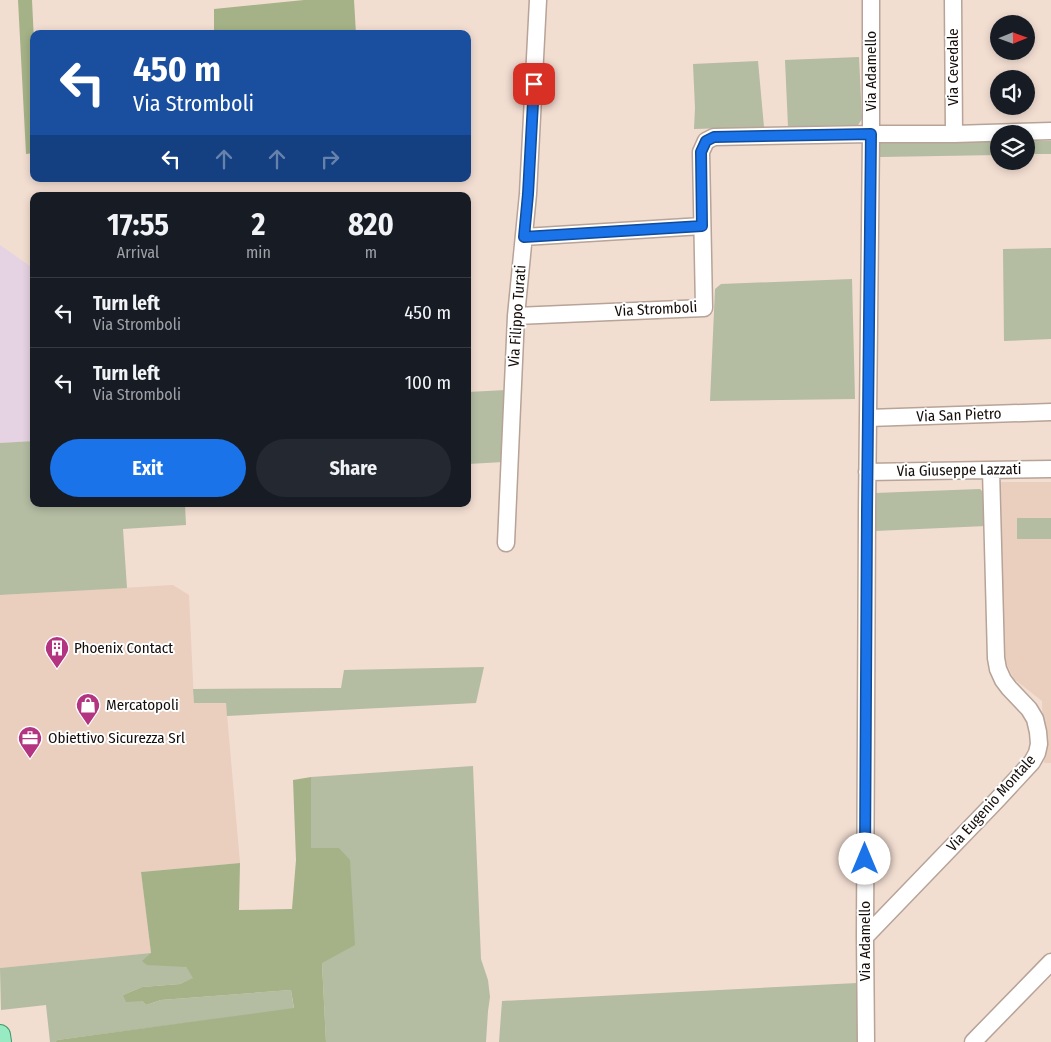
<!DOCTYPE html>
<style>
:root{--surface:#171b24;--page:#242831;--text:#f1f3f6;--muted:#9ea1a6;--line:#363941;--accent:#1a73e8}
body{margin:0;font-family:"Fira Sans Condensed",sans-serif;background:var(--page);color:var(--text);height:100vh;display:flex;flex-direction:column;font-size:19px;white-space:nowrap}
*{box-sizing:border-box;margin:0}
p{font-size:16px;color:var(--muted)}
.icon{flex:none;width:28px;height:28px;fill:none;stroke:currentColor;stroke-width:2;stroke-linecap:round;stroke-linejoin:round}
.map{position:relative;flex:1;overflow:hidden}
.details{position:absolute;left:30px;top:192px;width:441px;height:315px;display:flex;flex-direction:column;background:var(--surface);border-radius:10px;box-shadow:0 2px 8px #0003}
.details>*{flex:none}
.hud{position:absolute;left:30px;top:30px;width:441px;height:152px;border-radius:10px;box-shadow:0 2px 8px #0003;background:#1a4fa0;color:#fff;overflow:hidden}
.needle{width:32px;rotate:89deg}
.fabs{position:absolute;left:990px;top:15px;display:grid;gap:10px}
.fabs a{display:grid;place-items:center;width:45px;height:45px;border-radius:50%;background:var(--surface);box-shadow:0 2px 8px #0003;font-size:25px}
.pin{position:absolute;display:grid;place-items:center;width:42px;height:42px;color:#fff;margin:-21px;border-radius:10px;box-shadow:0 2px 8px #0006}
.me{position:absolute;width:55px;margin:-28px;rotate:0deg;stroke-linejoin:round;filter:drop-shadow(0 0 4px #0008)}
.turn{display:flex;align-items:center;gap:18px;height:105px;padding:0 20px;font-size:22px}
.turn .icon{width:65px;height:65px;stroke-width:2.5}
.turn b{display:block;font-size:35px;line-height:42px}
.lanes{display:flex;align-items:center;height:48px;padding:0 20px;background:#0003;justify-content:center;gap:25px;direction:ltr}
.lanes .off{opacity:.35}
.eta{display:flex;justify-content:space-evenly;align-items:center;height:85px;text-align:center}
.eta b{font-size:30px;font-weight:700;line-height:35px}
.primary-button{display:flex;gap:10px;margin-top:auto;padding:10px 20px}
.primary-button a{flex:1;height:58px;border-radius:30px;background:var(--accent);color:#fff;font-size:20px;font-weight:700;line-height:58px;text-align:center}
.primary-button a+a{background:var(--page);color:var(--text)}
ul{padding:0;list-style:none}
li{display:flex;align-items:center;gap:15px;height:70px;padding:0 20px;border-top:1px solid var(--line)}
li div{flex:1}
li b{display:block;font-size:19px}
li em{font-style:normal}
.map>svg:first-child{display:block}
</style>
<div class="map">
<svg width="1051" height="1042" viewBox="0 0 1051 1042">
<rect width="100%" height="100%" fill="#f2ddd1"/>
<path fill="#e5d2e2" d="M0 245 34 269V441L0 443Z"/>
<path fill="#eacebe" d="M1001 482H1051V763H1044L1042 701 1014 679 1006 663 1004 652Z
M173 585 189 595 194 703H226L240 863 141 872 151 953 0 968V595Z"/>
<path fill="#b4bca2" d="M859 57 862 119 858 125 788 127 785 60Z
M758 61 764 127 694 129 695 108 693 64Z
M999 141V155L880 157V143Z
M1026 141H1051V154H1026Z
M1051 248V339L1004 341 1003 249Z
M852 279 855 399 710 401 715 289 721 284Z
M506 390 503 462 468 464V392Z
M34 441V504H185L186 525 123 529 127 588 0 595V443Z
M980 489 985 494 986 526 875 531V493Z
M1017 518H1051V539H1017Z
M484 667 476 703 227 716 226 703H194L193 689 341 688 344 670Z
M473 766 481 959 488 980 490 997 488 1011 486 1042H326L322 963 339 848H311V777Z
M151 953 186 967 194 978 180 984 142 987 123 995 142 1001 146 1005 161 1000 291 990 294 1009 57 1040 55 1042H50L46 1005 1 1010 0 968Z
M857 983 858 1042H499L502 1001Z"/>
<path fill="#a5b287" d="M18 0H32L34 41V153L26 154Z
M304 0H354L356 34H214V9Z
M311 777V848H339L350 860 355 945 322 963 326 1042H55L57 1040 294 1008 291 990 161 1000 146 1005 142 1001 126 1002 123 995 142 987 180 984 193 978 186 967 147 965 142 961 151 953 141 872 240 863 239 910 292 909 296 860 293 780Z"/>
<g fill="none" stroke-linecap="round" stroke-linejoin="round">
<g stroke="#b7a397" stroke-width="19">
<path id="minor" d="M953 0 954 134
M524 237 702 226
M516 316 704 308 701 152 706 141 714 137 871 134H954L1051 131
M868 418 1051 412
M867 472 1051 469
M506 543 516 316 528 194 538 0
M865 937 996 801 1032 762 1037 753 1039 744 1038 732 1035 719 1029 709 1009 688 1003 680 998 669 996 658 991 470
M866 1042 865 937 867 511 871 134V0
M973 1042 1051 962"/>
</g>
<g stroke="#3c9466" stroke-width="22">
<path id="major" d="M0 1035 1 1042"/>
</g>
<use href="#minor" stroke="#fff" stroke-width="16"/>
<use href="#major" stroke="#97eac1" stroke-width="20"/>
</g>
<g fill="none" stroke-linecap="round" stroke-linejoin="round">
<g stroke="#114b97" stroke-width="12">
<path id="route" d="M534 84 528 194 524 237 702 226 701 152 706 141 714 137 871 134 867 511 865 859"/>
</g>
<use href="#route" stroke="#1a73e8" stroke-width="9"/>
</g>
<defs>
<g id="building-pin" transform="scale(1.25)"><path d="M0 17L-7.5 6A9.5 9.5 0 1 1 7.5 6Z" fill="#b33481" stroke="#fff"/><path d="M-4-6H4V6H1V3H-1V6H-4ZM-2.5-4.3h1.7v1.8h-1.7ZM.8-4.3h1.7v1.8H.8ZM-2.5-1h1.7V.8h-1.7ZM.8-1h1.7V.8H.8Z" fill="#fff"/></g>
<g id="shop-pin" transform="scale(1.25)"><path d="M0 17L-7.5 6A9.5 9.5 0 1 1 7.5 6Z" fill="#b33481" stroke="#fff"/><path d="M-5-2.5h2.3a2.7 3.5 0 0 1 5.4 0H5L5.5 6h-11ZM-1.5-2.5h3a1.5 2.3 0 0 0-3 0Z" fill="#fff"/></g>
<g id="office-pin" transform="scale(1.25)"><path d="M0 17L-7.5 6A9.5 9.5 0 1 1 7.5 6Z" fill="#b33481" stroke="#fff"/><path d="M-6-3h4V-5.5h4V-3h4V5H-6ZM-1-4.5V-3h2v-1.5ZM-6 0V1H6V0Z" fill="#fff"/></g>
</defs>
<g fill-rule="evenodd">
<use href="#building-pin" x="57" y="648"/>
<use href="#shop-pin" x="88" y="705"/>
<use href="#office-pin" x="30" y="738"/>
</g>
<g text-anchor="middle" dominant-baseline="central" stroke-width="4" stroke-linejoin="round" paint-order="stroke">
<g font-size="15" fill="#140d09" stroke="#fff">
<text transform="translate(953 67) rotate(-90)">Via Cevedale</text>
<text transform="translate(871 71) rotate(-90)">Via Adamello</text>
<text transform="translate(656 309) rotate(-3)">Via Stromboli</text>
<text transform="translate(517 316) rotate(-86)">Via Filippo Turati</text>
<text transform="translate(959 415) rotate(-2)">Via San Pietro</text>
<text transform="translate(959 470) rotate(-1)">Via Giuseppe Lazzati</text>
<text transform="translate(991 803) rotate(-48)">Via Eugenio Montale</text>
<text transform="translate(865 941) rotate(-90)">Via Adamello</text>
</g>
<g font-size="15" fill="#140d09" stroke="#fff" text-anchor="start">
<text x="74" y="648">Phoenix Contact</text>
<text x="106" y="705">Mercatopoli</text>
<text x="48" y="738">Obiettivo Sicurezza Srl</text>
</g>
</g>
</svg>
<div class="fabs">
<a><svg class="needle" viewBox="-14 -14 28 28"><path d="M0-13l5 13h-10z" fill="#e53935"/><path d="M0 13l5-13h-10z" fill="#9ea1a6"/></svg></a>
<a><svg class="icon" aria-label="sound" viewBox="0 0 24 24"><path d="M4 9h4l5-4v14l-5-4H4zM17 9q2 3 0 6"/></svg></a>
<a><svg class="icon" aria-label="layers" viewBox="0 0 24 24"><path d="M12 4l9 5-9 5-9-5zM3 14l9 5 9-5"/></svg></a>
</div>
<div class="pin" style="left:534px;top:84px;background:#d93025"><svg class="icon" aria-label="arrive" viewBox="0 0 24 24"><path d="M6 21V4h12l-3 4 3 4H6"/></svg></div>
<svg class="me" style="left:865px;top:859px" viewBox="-20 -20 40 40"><circle r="19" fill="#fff"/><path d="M0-13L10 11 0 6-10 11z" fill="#1a73e8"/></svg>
<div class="hud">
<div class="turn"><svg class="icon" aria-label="left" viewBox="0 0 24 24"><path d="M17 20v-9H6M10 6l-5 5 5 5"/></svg><div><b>450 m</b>Via Stromboli</div></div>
<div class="lanes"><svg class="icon" aria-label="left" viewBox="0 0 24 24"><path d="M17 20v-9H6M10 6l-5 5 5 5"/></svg><svg class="icon off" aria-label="ahead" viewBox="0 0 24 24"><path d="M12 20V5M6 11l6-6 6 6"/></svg><svg class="icon off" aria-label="ahead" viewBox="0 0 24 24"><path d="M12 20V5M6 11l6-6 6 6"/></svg><svg class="icon off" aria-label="right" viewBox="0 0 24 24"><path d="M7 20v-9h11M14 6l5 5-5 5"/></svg></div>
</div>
<section class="details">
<div class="eta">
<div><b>17:55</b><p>Arrival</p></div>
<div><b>2</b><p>min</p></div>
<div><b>820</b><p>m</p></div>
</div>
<ul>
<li><svg class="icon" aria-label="left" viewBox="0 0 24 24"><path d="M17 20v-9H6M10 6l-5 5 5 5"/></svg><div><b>Turn left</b><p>Via Stromboli</p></div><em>450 m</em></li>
<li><svg class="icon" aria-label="left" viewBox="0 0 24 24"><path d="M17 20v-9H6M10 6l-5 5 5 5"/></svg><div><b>Turn left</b><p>Via Stromboli</p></div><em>100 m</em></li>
</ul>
<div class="primary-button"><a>Exit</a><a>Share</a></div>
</section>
</div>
